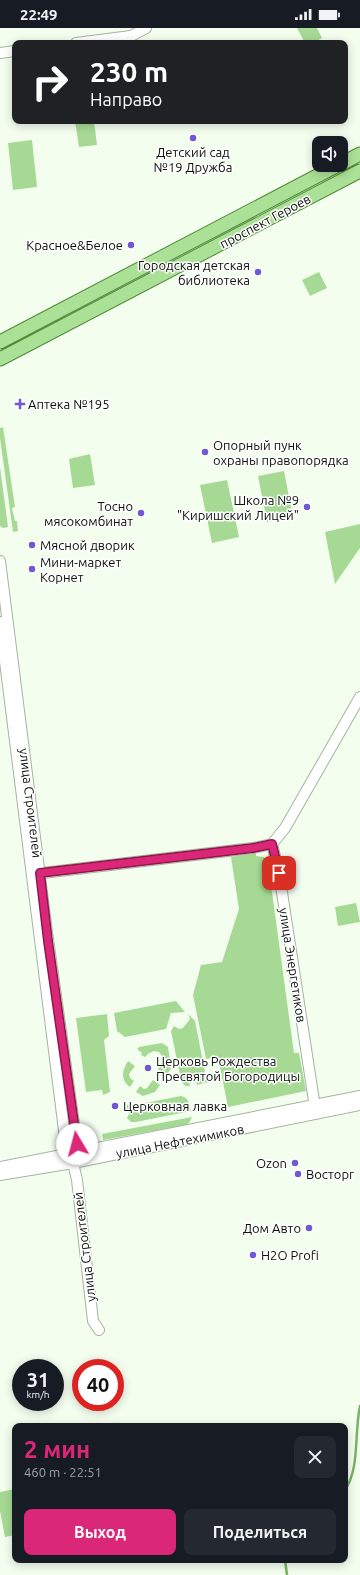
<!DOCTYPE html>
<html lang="ru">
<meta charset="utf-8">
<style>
:root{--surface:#171b24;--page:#242831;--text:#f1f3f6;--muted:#9ea1a6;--accent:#db2777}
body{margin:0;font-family:Ubuntu,sans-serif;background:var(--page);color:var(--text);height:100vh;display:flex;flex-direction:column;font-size:15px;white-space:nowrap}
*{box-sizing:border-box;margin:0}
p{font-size:13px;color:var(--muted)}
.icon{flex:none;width:22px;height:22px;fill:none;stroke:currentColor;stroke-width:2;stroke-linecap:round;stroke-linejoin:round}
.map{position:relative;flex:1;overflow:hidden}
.panel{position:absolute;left:12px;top:1395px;width:336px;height:140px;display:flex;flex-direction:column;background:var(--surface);border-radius:8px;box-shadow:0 2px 10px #0003}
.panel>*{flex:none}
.guide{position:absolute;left:12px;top:12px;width:336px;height:84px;border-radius:8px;box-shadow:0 2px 10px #0003;background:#202124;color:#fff;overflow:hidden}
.buttons{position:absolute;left:312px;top:108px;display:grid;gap:8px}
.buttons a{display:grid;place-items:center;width:36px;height:36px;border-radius:8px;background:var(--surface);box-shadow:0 2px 10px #0003;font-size:20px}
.speed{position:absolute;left:12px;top:1331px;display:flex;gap:8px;font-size:20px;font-weight:700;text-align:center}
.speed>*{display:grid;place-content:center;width:52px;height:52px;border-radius:50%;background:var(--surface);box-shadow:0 2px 10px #0003;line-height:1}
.speed small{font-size:10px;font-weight:400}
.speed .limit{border:6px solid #d22;background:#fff;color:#111}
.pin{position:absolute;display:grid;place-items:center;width:34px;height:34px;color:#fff;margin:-17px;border-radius:8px;box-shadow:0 2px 6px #0006}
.me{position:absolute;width:44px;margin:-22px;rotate:352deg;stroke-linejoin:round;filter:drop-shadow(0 0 3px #0008)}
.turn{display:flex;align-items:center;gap:14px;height:84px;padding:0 12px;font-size:18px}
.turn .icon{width:52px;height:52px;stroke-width:2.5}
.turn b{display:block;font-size:28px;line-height:34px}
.round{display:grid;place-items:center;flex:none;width:42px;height:42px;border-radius:8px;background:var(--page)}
.headline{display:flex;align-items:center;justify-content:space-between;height:68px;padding:0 12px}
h1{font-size:24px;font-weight:700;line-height:30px;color:var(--accent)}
.button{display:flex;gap:8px;margin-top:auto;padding:8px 12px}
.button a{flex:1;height:46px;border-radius:8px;background:var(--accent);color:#fff;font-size:16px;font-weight:700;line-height:46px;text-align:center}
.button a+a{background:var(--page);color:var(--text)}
.status{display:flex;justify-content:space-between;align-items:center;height:28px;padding:0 20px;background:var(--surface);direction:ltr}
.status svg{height:11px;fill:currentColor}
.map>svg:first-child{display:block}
</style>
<div class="status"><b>22:49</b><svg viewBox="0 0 49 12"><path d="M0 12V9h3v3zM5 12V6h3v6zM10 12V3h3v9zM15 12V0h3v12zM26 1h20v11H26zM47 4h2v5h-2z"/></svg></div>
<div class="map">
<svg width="360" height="1547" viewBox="0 0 360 1547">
<rect width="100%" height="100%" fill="#f3feef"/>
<path fill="#a6da94" d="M297 0H317L322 10 313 15H305Z
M75 93H94L97 117 79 119Z
M32 112 37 159 13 162 8 115Z
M319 244 327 260 310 268 302 252Z
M3 399 15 479 12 480 15 493H17L18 503 13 504 0 410V400Z
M90 426 95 457 73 460 69 431Z
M0 439 8 499 3 500 0 498Z
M284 443 293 489 267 494 258 448Z
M227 452 239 509 212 515 200 457Z
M360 496V520L335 556 325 504Z
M256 825V828L264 829 268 835 294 1025H299L306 1063 228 1079 218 1029 206 1031 193 967 201 937 222 934 239 881 231 829Z
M356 875 360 894 338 898 335 879Z
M176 973 185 984 171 985 166 1001 125 1009 117 1003 114 985Z
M107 986 109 1008 104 1012 110 1064 103 1067 102 1062 86 1064 76 990Z
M188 986 195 993 207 1054 197 1057 195 1047 188 1049 190 1058C185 1059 183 1056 181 1052L171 1003 174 998 179 1001 183 1000 190 991Z
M162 1015 168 1019 171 1040 166 1049 158 1041 162 1035 161 1033 162 1028 159 1024 154 1023 150 1025H149L145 1029 141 1027 142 1025 137 1021 139 1019Z
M128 1033 135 1038 129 1046 130 1050 134 1053 130 1059C120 1052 122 1042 128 1033Z
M153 1052 160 1057 155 1064 143 1068 136 1064 140 1058 144 1061 147 1060Z
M181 1068C189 1070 189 1075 191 1083L136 1094H131L127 1090 129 1086 126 1077 140 1076Z
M192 1089 189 1095 186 1097 103 1112 102 1106Z
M15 1461V1507L5 1509 0 1483V1464Z"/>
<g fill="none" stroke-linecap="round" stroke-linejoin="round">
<path stroke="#77b463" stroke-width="2.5" d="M345 1462C360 1440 354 1406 360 1378
M285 1532 287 1547"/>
<g stroke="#a4b59e" stroke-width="12">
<path id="minor" d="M76 15 131 8 146 0
M0 25 15 23
M0 533 47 904 78 1124 73 1135
M0 594 67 1126 73 1135 77 1152 93 1293 99 1302
M34 846 253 820 272 816
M316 1086 279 845 272 816 285 800 360 669
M0 1139 360 1068
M0 1147 73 1135 360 1077"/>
</g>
<g stroke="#4f8a38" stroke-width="15">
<path id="major" d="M341 136 360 126
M0 314 338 137
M0 331 360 143"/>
</g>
<use href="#minor" stroke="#fff" stroke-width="10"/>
<use href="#major" stroke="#abe097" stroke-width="13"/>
</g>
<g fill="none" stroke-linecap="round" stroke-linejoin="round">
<g stroke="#8e194d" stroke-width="10">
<path id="route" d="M77 1116 48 913 40 845 253 820 272 816 279 845"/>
</g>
<use href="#route" stroke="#db2777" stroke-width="7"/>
</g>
<g fill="#7158d2" stroke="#fff" stroke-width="1.5">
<circle cx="193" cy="110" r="4"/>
<circle cx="131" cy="217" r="4"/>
<circle cx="258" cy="244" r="4"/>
<path d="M18 370h4v4h4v4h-4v4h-4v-4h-4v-4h4z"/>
<circle cx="205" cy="424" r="4"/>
<circle cx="307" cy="479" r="4"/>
<circle cx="141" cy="485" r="4"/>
<circle cx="32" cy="517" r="4"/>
<circle cx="32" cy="541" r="4"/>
<circle cx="148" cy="1040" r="4"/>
<circle cx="115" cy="1078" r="4"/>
<circle cx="295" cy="1135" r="4"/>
<circle cx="298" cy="1146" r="4"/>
<circle cx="309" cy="1200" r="4"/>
<circle cx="253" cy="1227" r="4"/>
</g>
<g text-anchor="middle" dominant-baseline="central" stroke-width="3" stroke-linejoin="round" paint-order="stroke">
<g font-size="13" fill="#0b1109" stroke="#fff" text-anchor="start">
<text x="193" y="124" text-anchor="middle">Детский сад<tspan x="193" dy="15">№19 Дружба</tspan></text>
<text x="123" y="217" text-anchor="end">Красное&amp;Белое</text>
<text x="250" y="237" text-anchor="end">Городская детская<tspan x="250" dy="15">библиотека</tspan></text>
<text x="28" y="376">Аптека №195</text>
<text x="213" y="417">Опорный пунк<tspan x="213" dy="15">охраны правопорядка</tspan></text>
<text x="299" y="472" text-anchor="end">Школа №9<tspan x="299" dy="15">"Киришский Лицей"</tspan></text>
<text x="133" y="478" text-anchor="end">Тосно<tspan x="133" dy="15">мясокомбинат</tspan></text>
<text x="40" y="517">Мясной дворик</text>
<text x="40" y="534">Мини-маркет<tspan x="40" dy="15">Корнет</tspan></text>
<text x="156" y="1033">Церковь Рождества<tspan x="156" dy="15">Пресвятой Богородицы</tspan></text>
<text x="123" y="1078">Церковная лавка</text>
<text x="287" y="1135" text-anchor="end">Ozon</text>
<text x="306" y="1146">Восторг</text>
<text x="301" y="1200" text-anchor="end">Дом Авто</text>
<text x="261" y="1227">H2O Profi</text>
</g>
<g font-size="13" fill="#0b1109" stroke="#fff">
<text transform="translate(265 193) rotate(-28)">проспект Героев</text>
<text transform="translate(31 775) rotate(83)">улица Строителей</text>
<text transform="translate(293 937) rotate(81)">улица Энергетиков</text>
<text transform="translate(180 1113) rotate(-11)">улица Нефтехимиков</text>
<text transform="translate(84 1219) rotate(-97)">улица Строителей</text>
</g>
</g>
</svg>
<div class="buttons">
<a><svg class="icon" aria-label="sound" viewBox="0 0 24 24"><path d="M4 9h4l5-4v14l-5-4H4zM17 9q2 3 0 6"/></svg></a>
</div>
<div class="speed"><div>31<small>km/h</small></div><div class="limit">40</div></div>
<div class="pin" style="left:279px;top:845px;background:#d93025"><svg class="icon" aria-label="arrive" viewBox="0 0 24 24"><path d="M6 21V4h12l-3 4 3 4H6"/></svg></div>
<svg class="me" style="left:77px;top:1116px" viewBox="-20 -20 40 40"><circle r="19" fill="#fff"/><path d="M0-13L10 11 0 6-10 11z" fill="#db2777"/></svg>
<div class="guide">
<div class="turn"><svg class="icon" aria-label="right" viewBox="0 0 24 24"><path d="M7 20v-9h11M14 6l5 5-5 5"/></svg><div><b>230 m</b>Направо</div></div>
</div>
<section class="panel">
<div class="headline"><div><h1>2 мин</h1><p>460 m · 22:51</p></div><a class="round"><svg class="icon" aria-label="close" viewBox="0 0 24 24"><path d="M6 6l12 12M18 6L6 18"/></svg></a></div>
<div class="button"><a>Выход</a><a>Поделиться</a></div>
</section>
</div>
